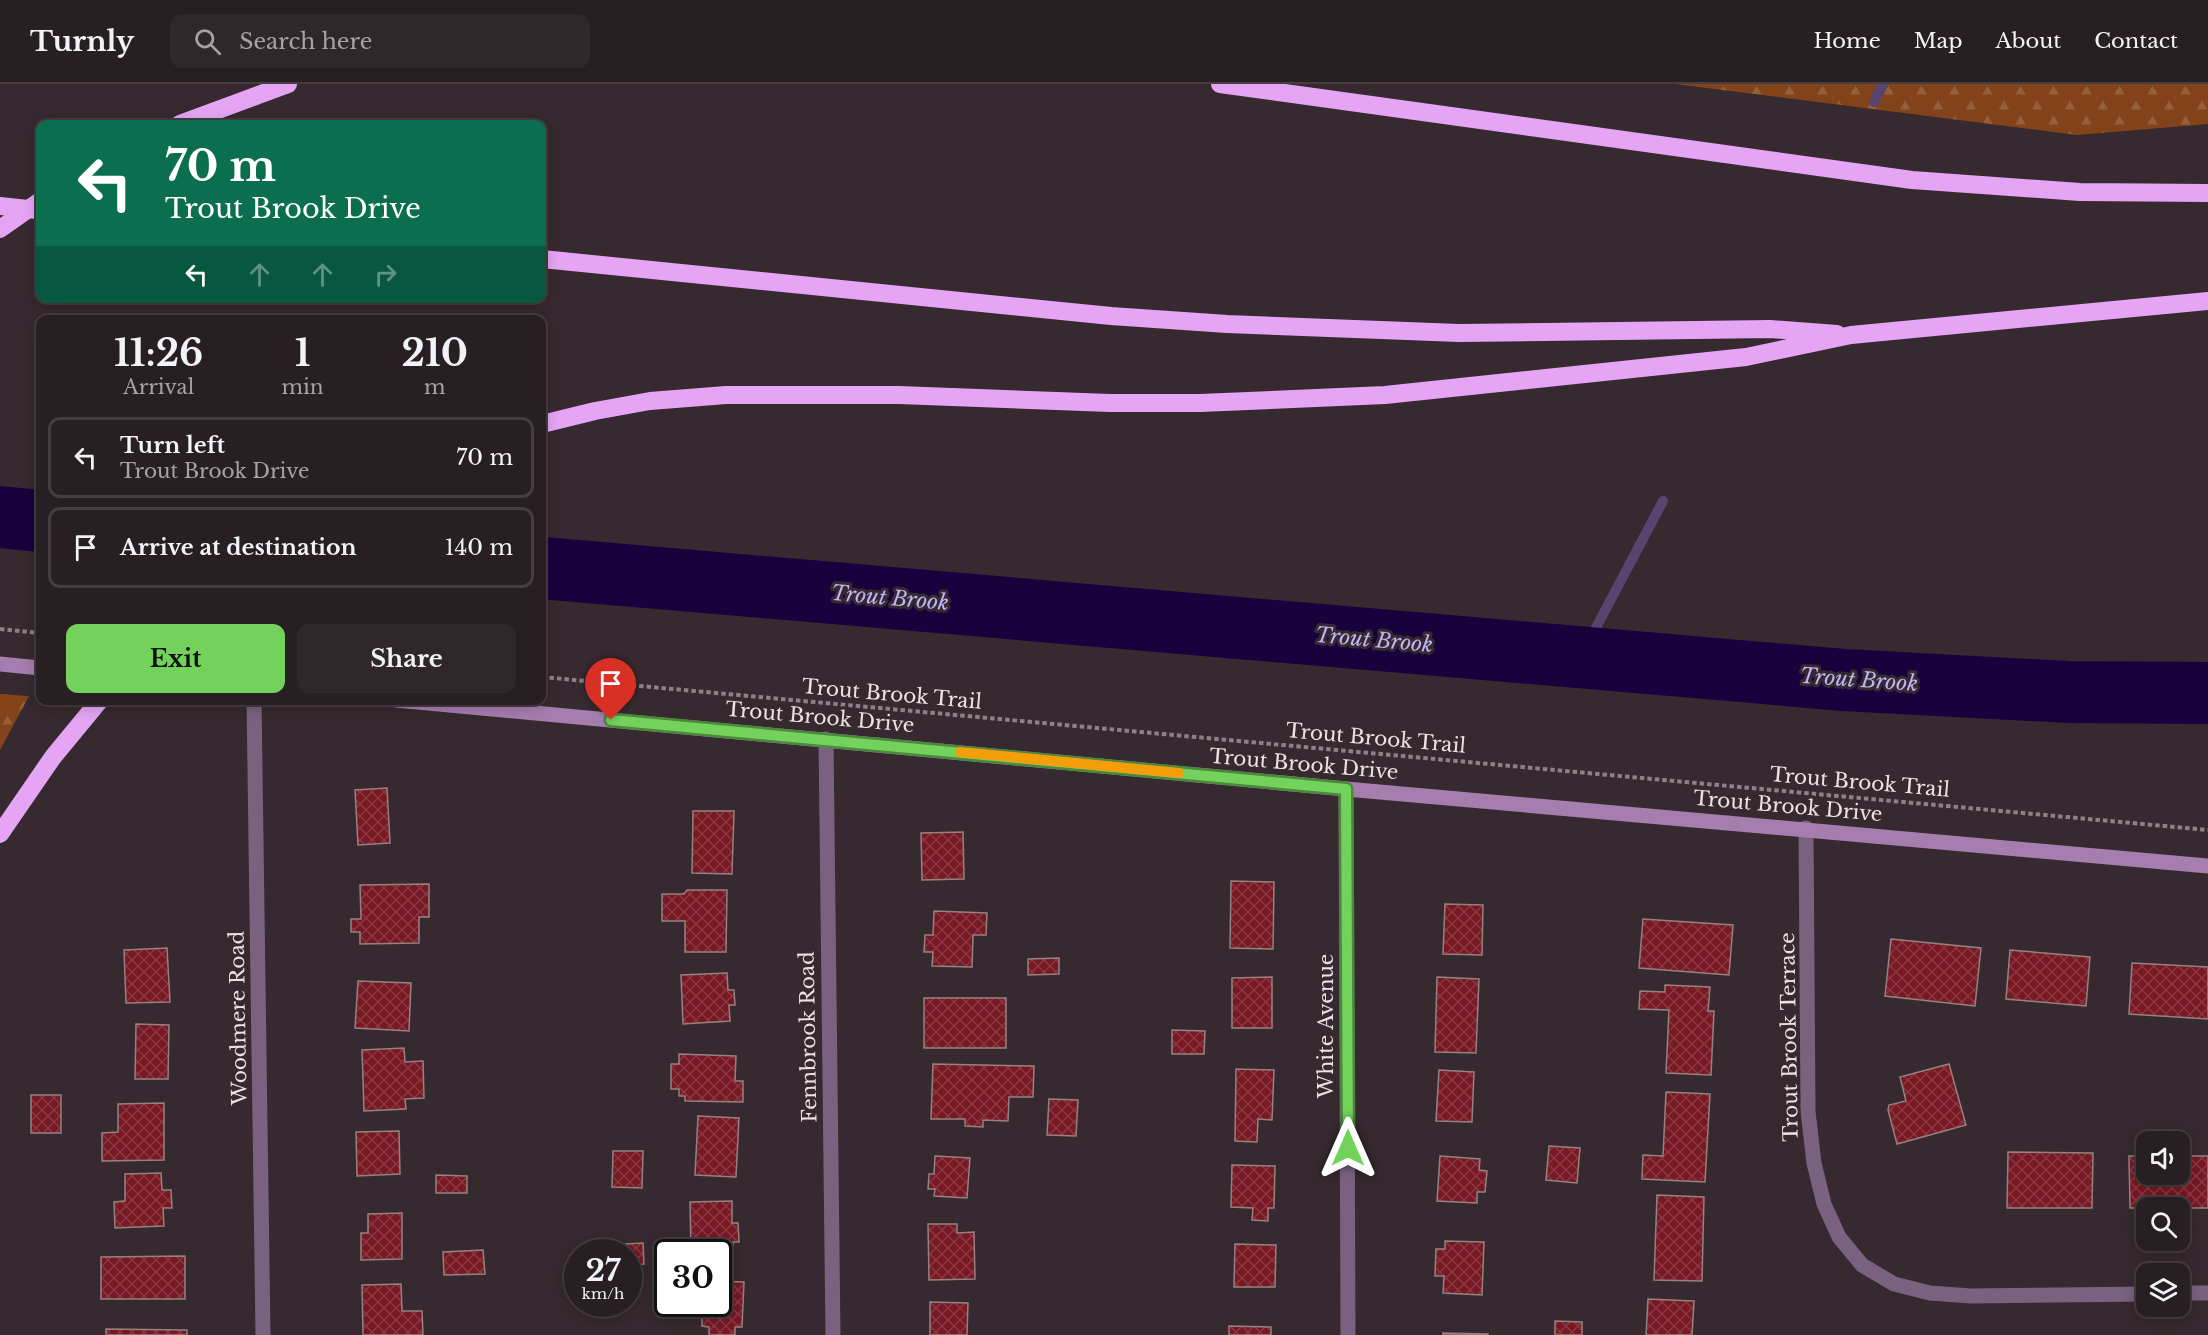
<!DOCTYPE html>
<style>
:root{--surface:#281f23;--page:#30272b;--text:#f1f3f6;--muted:#a5a2a6;--line:#443d41;--accent:#73d25c}
body{margin:0;font-family:"Libre Baskerville",serif;background:var(--page);color:var(--text);height:100vh;display:flex;flex-direction:column;font-size:22px;white-space:nowrap}
*{box-sizing:border-box;margin:0}
p{font-size:20px;color:var(--muted)}
.icon{flex:none;width:33px;height:33px;fill:none;stroke:currentColor;stroke-width:2;stroke-linecap:round;stroke-linejoin:round}
.map{position:relative;flex:1;overflow:hidden}
.details{position:absolute;left:36px;top:231px;width:510px;height:390px;display:flex;flex-direction:column;background:var(--surface);border-radius:12px;box-shadow:0 3px 15px #0003,0 0 0 2px var(--line)}
.details>*{flex:none}
.hud{position:absolute;left:36px;top:36px;width:510px;height:183px;border-radius:12px;box-shadow:0 3px 15px #0003,0 0 0 2px var(--line);background:#0b6e4f;color:#fff;overflow:hidden}
.fabs{position:absolute;left:2136px;top:1047px;display:grid;gap:12px}
.fabs a{display:grid;place-items:center;width:54px;height:54px;border-radius:12px;background:var(--surface);box-shadow:0 3px 15px #0003,0 0 0 2px var(--line);font-size:30px}
.speed{position:absolute;left:564px;top:1155px;display:flex;gap:12px;font-size:30px;font-weight:700;text-align:center}
.speed>*{display:grid;place-content:center;width:78px;height:78px;border-radius:50%;background:var(--surface);box-shadow:0 3px 15px #0003,0 0 0 2px var(--line);line-height:1}
.speed small{font-size:15px;font-weight:400}
.speed .limit{border:3px solid #111;border-radius:9px;background:#fff;color:#111}
.pin{position:absolute;display:grid;place-items:center;width:51px;height:51px;color:#fff;margin:-62px -26px;border-radius:50% 50% 50% 0;rotate:-45deg;box-shadow:0 0 6px #0007}
.pin .icon{rotate:45deg}
.me{position:absolute;width:66px;margin:-33px;rotate:0deg;stroke-linejoin:round;filter:drop-shadow(0 0 4px #0008)}
.turn{display:flex;align-items:center;gap:21px;height:126px;padding:0 30px;font-size:27px}
.turn .icon{width:78px;height:78px;stroke-width:2.5}
.turn b{display:block;font-size:42px;line-height:51px}
.lanes{display:flex;align-items:center;height:57px;padding:0 30px;background:#0003;justify-content:center;gap:30px;direction:ltr}
.lanes .off{opacity:.35}
.eta{display:flex;justify-content:space-evenly;align-items:center;height:102px;text-align:center}
.eta b{font-size:36px;font-weight:700;line-height:42px}
.button{display:flex;gap:12px;margin-top:auto;padding:12px 30px}
.button a{flex:1;height:69px;border-radius:12px;background:var(--accent);color:#111;font-size:24px;font-weight:700;line-height:69px;text-align:center}
.button a+a{background:var(--page);color:var(--text)}
ul{padding:0;list-style:none}
li{display:flex;align-items:center;gap:18px;height:81px;margin:0 12px 9px;padding:0 18px;border:3px solid var(--line);border-radius:12px}
li div{flex:1}
li b{display:block;font-size:22px}
li em{font-style:normal}
header{display:flex;align-items:center;gap:36px;box-sizing:border-box;height:84px;padding:0 30px;background:var(--surface);border-bottom:2px solid var(--line)}
header strong{font-size:28px}
nav{display:flex;gap:33px;margin-inline-start:auto;font-size:21px}
.search{width:420px;height:54px;background:var(--page);display:flex;align-items:center;gap:15px;box-sizing:border-box;padding:0 21px;border-radius:12px;color:var(--muted);font-size:22px}
.map>svg:first-child{display:block}
</style>
<header>
<strong>Turnly</strong>
<div class="search"><svg class="icon" aria-label="search" viewBox="0 0 24 24"><circle cx="10" cy="10" r="6"/><path d="M15 15l6 6"/></svg>Search here</div>
<nav><a>Home</a><a>Map</a><a>About</a><a>Contact</a></nav>
</header>
<div class="map">
<svg width="2208" height="1251" viewBox="0 0 2208 1251">
<defs>
<pattern id="forest-firs" width="22" height="20" patternUnits="userSpaceOnUse" patternTransform="scale(1.5)"><rect width="22" height="20" fill="#83431a"/><path d="M5 1l3.5 6h-7zM16 11l3.5 6h-7z" fill="#955e3b"/></pattern>
<pattern id="building-cross-hatch" width="8" height="8" patternUnits="userSpaceOnUse" patternTransform="scale(1.5)"><rect width="8" height="8" fill="#771823"/><path d="M0 0l8 8M0 8l8-8" fill="none" stroke="#8a3943"/></pattern>
</defs>
<rect width="100%" height="100%" fill="#36292f"/>
<path fill="url(#forest-firs)" d="M1675 0H2208V40L2077 51Z
M0 610 29 612 0 666Z"/>
<g fill="none" stroke-linecap="round" stroke-linejoin="round">
<path stroke="#56456f" stroke-width="10" d="M1874 18 1883 0
M1581 572 1663 417"/>
<path stroke="#17023d" stroke-width="62" d="M0 433 40 437
M542 484 1844 596 2068 608 2208 609"/>
</g>
<path fill="url(#building-cross-hatch)" stroke="#948282" stroke-width="1.5" d="M387 704 390 759 358 761 355 706Z
M693 727H734L732 790 692 789Z
M963 748 964 795 922 796 921 749Z
M1231 797 1274 798 1273 865 1230 864Z
M429 800V833H419V859L360 860V848H351V835H361L360 801Z
M687 806H727L726 868H685V837H662V810H684Z
M1445 820 1483 821 1482 871 1443 870Z
M934 827 987 829 986 851H973L972 883 932 882 933 868H924L925 851H933Z
M1643 835 1733 841 1729 891 1639 884Z
M1891 855 1981 864 1975 922 1885 912Z
M167 864 170 918 126 919 124 866Z
M2010 866 2090 873 2086 922 2006 915Z
M1059 874V890L1028 891V875Z
M2132 879 2208 883V935L2129 930Z
M727 889 728 906H734L735 921H729L730 937 683 940 681 891Z
M1272 893V944H1232V894Z
M1437 893 1479 895 1476 969 1435 968Z
M358 897 411 899 409 947 355 944Z
M1665 901 1710 903 1708 927H1714L1711 991 1666 989 1669 926 1639 925 1640 907 1665 908Z
M924 914H1006V964H924Z
M136 940 169 941 168 995H135Z
M1172 946 1205 947 1204 970H1172Z
M404 964 405 978 423 977 424 1014 405 1015 406 1025 364 1027 362 966Z
M679 970 736 972 735 997H743V1018L685 1017V1012H679V1005H671V980H679Z
M933 980 1034 982 1033 1013H1009L1008 1037 983 1036V1043L965 1042V1035H931Z
M1949 980 1966 1041 1897 1060 1888 1026 1889 1021 1906 1017 1900 993Z
M1236 985 1274 986 1272 1036 1258 1035 1257 1058 1235 1057Z
M1439 986 1474 988 1472 1038 1436 1037Z
M1666 1008 1710 1010 1705 1098 1642 1095 1643 1071 1663 1072Z
M31 1011H61V1049H31Z
M1049 1015 1078 1016 1076 1052 1047 1051Z
M164 1019V1076L102 1077V1049L118 1048V1020Z
M698 1032 739 1034 736 1093 695 1091Z
M399 1047 400 1090 357 1092 356 1048Z
M1549 1062 1580 1064 1577 1099 1546 1096Z
M613 1067H643L642 1104 612 1103Z
M2008 1068 2093 1069 2092 1124H2007Z
M935 1072 970 1074 967 1114 934 1112 935 1105H928L929 1090H934Z
M1440 1072 1480 1075 1479 1086 1487 1087 1485 1108H1477V1119L1437 1117Z
M2129 1072H2146V1090H2180V1072H2208V1124H2130Z
M1232 1081 1275 1082 1274 1124H1268V1137L1252 1136 1253 1124 1231 1123Z
M161 1089 162 1106H171L172 1124H163L164 1142 115 1144 114 1118 125 1117V1090Z
M436 1091 467 1092V1109H436Z
M1657 1111 1704 1113 1702 1197 1654 1196Z
M732 1117V1139H738L739 1158H733V1170L691 1168 690 1118Z
M402 1129V1175L361 1176V1149H368V1130Z
M928 1140H957V1149L974 1148 975 1195 929 1196Z
M1445 1157 1484 1158 1482 1211 1443 1209 1444 1192H1435L1436 1165H1445Z
M643 1159 644 1180 628 1181V1168H608L607 1161Z
M1235 1160 1276 1161 1275 1203H1234Z
M483 1166 485 1190 444 1191 443 1168Z
M185 1172V1215H101V1173Z
M718 1197 744 1198 742 1243H735V1251H709V1243L702 1242V1220H718Z
M401 1200 402 1227H422L423 1251H363L362 1201Z
M1648 1215 1694 1217 1692 1251H1646Z
M930 1218 968 1219 967 1251H930Z
M1555 1237 1582 1238V1251H1555Z
M1229 1242 1271 1243V1251H1229Z
M106 1245 187 1246V1251H106Z
M1443 1249 1488 1250V1251H1443Z"/>
<g fill="none" stroke-linecap="round" stroke-linejoin="round">
<path stroke="#8c8186" stroke-width="4" stroke-dasharray="4.5 3" stroke-linecap="butt" d="M0 545 40 549
M542 593 2208 746"/>
<path stroke="#7a6180" stroke-width="15" d="M254 616 263 1251
M826 655 833 1251
M1346 705 1348 1251
M1806 744 1808 1027 1814 1079 1824 1120 1839 1153 1862 1181 1894 1200 1930 1209 1971 1212 2146 1210
M2180 1209H2208"/>
<path stroke="#a67daf" stroke-width="15" d="M0 580 40 584
M396 616 1346 705 2208 782"/>
<path stroke="#e5a5f4" stroke-width="18" d="M1220 0 1912 96 2080 108 2208 109
M180 40 288 0
M0 122 37 126
M542 175 1111 232 1227 240 1459 249 1770 245 1837 250
M542 340 595 327 650 317 726 311H899L1110 319H1200L1385 311 1746 273 1851 251 2208 217
M0 750 53 673 100 616"/>
<path stroke="#e5a5f4" stroke-width="18" d="M0 145 40 117"/>
</g>
<g fill="none" stroke-linecap="round" stroke-linejoin="round">
<g stroke="#4b883c" stroke-width="15">
<path id="route" d="M611 636 1346 705 1348 1064"/>
</g>
<use href="#route" stroke="#73d25c" stroke-width="10"/>
<path stroke="#f59e0b" stroke-width="10" d="M960 668 1179 689"/>
</g>
<g text-anchor="middle" dominant-baseline="central" stroke-width="6" stroke-linejoin="round" paint-order="stroke">
<g font-size="20" fill="#eae1e5" stroke="#36292f">
<text transform="translate(892 610) rotate(5)">Trout Brook Trail</text>
<text transform="translate(820 633) rotate(5)">Trout Brook Drive</text>
<text transform="translate(1376 654) rotate(5)">Trout Brook Trail</text>
<text transform="translate(1304 680) rotate(5)">Trout Brook Drive</text>
<text transform="translate(1860 698) rotate(5)">Trout Brook Trail</text>
<text transform="translate(1788 722) rotate(5)">Trout Brook Drive</text>
<text transform="translate(238 934) rotate(-91)">Woodmere Road</text>
<text transform="translate(1326 942) rotate(-90)">White Avenue</text>
<text transform="translate(808 953) rotate(-91)">Fennbrook Road</text>
<text transform="translate(1789 953) rotate(-91)">Trout Brook Terrace</text>
</g>
<g font-size="21" font-style="italic" fill="#beb5f9" stroke="#36292f">
<text transform="translate(890 514) rotate(5)">Trout Brook</text>
<text transform="translate(1374 556) rotate(5)">Trout Brook</text>
<text transform="translate(1859 596) rotate(4)">Trout Brook</text>
</g>
</g>
</svg>
<div class="fabs">
<a><svg class="icon" aria-label="sound" viewBox="0 0 24 24"><path d="M4 9h4l5-4v14l-5-4H4zM17 9q2 3 0 6"/></svg></a>
<a><svg class="icon" aria-label="search" viewBox="0 0 24 24"><circle cx="10" cy="10" r="6"/><path d="M15 15l6 6"/></svg></a>
<a><svg class="icon" aria-label="layers" viewBox="0 0 24 24"><path d="M12 4l9 5-9 5-9-5zM3 14l9 5 9-5"/></svg></a>
</div>
<div class="speed"><div>27<small>km/h</small></div><div class="limit">30</div></div>
<div class="pin" style="left:611px;top:636px;background:#d93025"><svg class="icon" aria-label="arrive" viewBox="0 0 24 24"><path d="M6 21V4h12l-3 4 3 4H6"/></svg></div>
<svg class="me" style="left:1348px;top:1064px" viewBox="-20 -20 40 40"><path d="M0-17L14 15 0 8-14 15z" fill="#73d25c" stroke="#fff" stroke-width="4"/></svg>
<div class="hud">
<div class="turn"><svg class="icon" aria-label="left" viewBox="0 0 24 24"><path d="M17 20v-9H6M10 6l-5 5 5 5"/></svg><div><b>70 m</b>Trout Brook Drive</div></div>
<div class="lanes"><svg class="icon" aria-label="left" viewBox="0 0 24 24"><path d="M17 20v-9H6M10 6l-5 5 5 5"/></svg><svg class="icon off" aria-label="ahead" viewBox="0 0 24 24"><path d="M12 20V5M6 11l6-6 6 6"/></svg><svg class="icon off" aria-label="ahead" viewBox="0 0 24 24"><path d="M12 20V5M6 11l6-6 6 6"/></svg><svg class="icon off" aria-label="right" viewBox="0 0 24 24"><path d="M7 20v-9h11M14 6l5 5-5 5"/></svg></div>
</div>
<section class="details">
<div class="eta">
<div><b>11:26</b><p>Arrival</p></div>
<div><b>1</b><p>min</p></div>
<div><b>210</b><p>m</p></div>
</div>
<ul>
<li><svg class="icon" aria-label="left" viewBox="0 0 24 24"><path d="M17 20v-9H6M10 6l-5 5 5 5"/></svg><div><b>Turn left</b><p>Trout Brook Drive</p></div><em>70 m</em></li>
<li><svg class="icon" aria-label="arrive" viewBox="0 0 24 24"><path d="M6 21V4h12l-3 4 3 4H6"/></svg><div><b>Arrive at destination</b></div><em>140 m</em></li>
</ul>
<div class="button"><a>Exit</a><a>Share</a></div>
</section>
</div>
